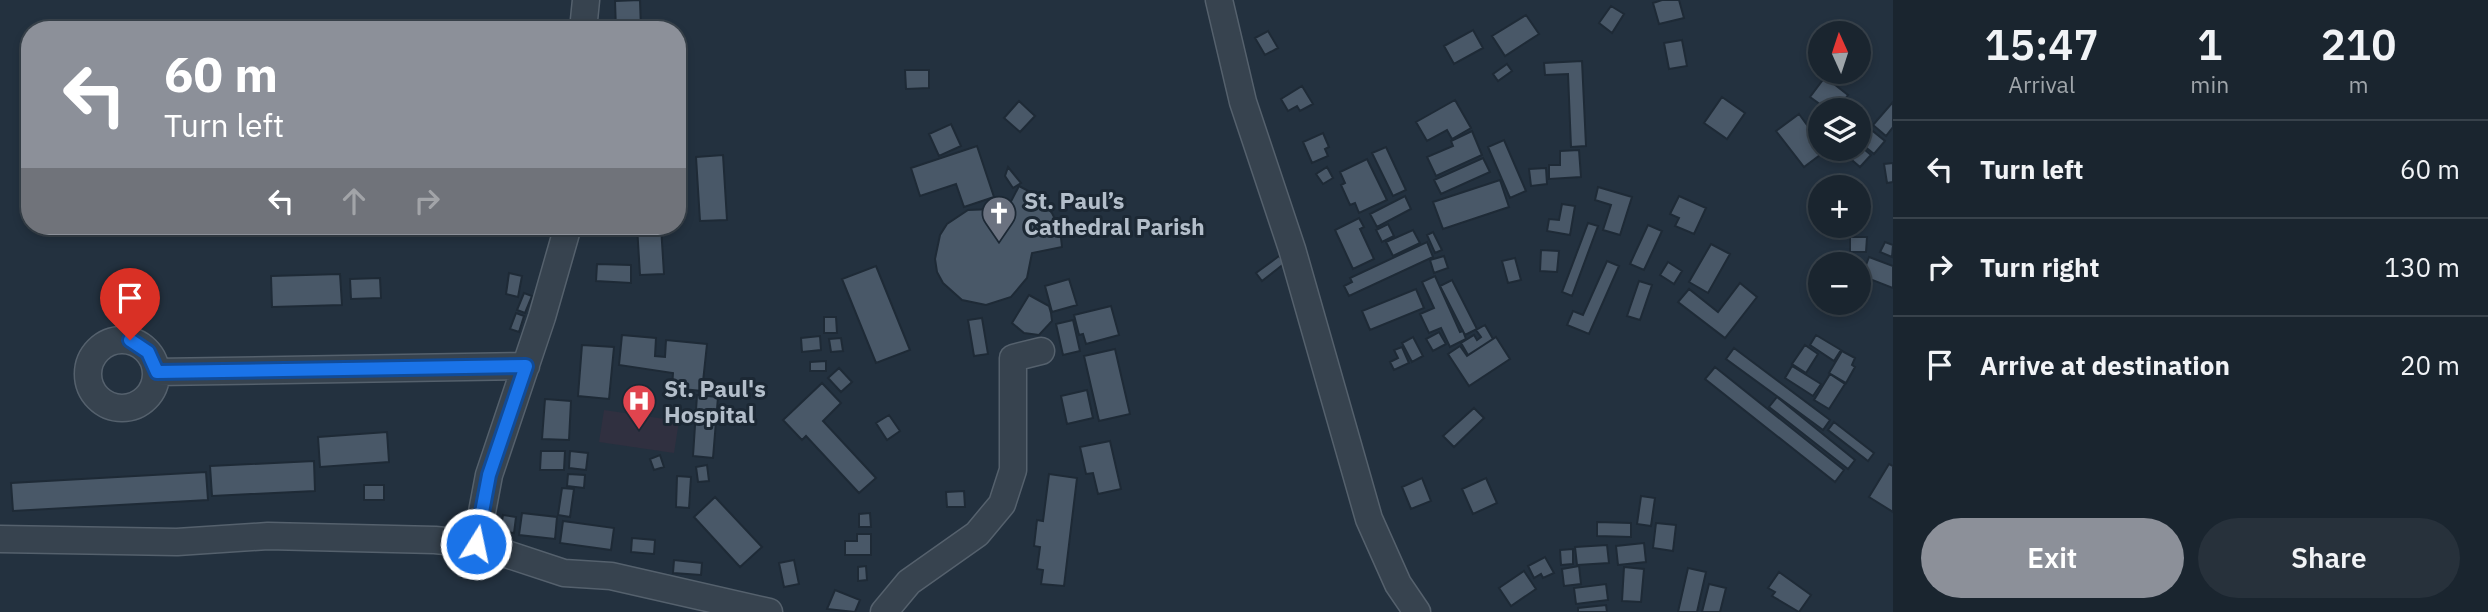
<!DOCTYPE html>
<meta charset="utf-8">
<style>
:root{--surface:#1a252f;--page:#27313b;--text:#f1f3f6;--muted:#9fa5aa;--line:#38424b;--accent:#8c9099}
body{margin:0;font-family:"IBM Plex Sans",sans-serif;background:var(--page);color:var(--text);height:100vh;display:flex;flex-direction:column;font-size:26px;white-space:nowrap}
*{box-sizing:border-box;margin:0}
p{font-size:23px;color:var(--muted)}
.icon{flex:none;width:38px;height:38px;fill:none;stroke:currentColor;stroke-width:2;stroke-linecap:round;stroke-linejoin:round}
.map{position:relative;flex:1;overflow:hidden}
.side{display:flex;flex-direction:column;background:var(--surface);width:595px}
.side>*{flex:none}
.guide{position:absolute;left:21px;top:21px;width:665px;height:214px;border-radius:28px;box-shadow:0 4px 10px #0003,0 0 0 2px var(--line);background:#8c9099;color:#fff;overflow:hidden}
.needle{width:46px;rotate:357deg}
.fabs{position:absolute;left:1808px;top:21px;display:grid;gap:14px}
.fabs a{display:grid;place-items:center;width:63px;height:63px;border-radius:50%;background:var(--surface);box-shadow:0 4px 10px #0003,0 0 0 2px var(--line);font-size:35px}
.pin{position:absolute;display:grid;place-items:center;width:60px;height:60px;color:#fff;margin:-72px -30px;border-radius:50% 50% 50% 0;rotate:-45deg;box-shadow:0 0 7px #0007}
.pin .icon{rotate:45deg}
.me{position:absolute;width:77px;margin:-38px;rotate:10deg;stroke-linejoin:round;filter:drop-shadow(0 0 5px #0008)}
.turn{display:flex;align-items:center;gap:24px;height:147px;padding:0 28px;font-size:32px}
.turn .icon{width:91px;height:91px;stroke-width:2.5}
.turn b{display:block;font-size:49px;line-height:60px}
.lanes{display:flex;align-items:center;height:66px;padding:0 28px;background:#0003;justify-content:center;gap:35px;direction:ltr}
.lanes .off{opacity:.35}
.eta{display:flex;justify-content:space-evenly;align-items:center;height:119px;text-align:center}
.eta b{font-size:42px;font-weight:600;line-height:49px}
.action{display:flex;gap:14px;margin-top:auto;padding:14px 28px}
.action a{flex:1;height:80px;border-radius:42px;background:var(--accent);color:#fff;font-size:28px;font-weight:600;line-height:80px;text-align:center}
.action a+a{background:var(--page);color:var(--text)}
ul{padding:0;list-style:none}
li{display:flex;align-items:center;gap:21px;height:98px;padding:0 28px;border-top:2px solid var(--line)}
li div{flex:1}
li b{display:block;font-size:26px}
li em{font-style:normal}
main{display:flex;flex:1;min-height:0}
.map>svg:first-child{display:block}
</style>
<main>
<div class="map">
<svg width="1893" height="612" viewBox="0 0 1893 612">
<rect width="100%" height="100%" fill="#23313f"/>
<path fill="#303040" d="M604 410 679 421 674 453 599 442Z"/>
<path fill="#495868" stroke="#1e2a36" stroke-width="2" d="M640 0 641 30H616L615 1Z
M1662 0H1679L1684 18 1659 24 1653 3Z
M1611 6 1624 14 1612 33 1599 23Z
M1526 15 1539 34 1505 56 1492 36Z
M1473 30 1483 48 1454 64 1444 46Z
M1268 31 1278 48 1265 55 1255 38Z
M1682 40 1687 66 1669 69 1664 43Z
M1582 61 1586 146 1571 147 1568 74 1545 75 1544 63Z
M1507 64 1512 71 1498 81 1493 74Z
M905 70H929V88L906 89Z
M1825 77 1848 95 1837 110H1828L1810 97Z
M1302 86 1313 104 1300 111 1297 106 1288 111 1281 99Z
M1722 97 1745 113 1727 139 1704 123Z
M1455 100 1471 128 1452 139 1447 130 1427 141 1416 122Z
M1019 101 1035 116 1020 132 1004 118Z
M1893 102V127L1886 136 1873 125Z
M1799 114 1815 136 1820 133V149H1828L1804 167 1776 131Z
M951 124 961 146 939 156 929 134Z
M1869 128 1885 141 1874 154 1858 141Z
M1472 131 1482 155 1436 176 1427 157 1453 146 1451 141Z
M1323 133 1329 147 1325 149 1328 156 1312 163 1303 142Z
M1504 140 1526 191 1510 198 1488 147Z
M1858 144 1871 155 1860 167 1846 155 1851 149H1858Z
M977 146 994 197 964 207 956 184 920 196 911 168Z
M1386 147 1406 190 1393 196 1372 153Z
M1579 150 1581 177 1549 179V165H1560V151Z
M723 155 727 220 700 221 696 157Z
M1483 158 1490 172 1441 194 1434 180Z
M1367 159 1387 200 1359 213 1355 203 1350 205 1341 185 1345 183 1340 172Z
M1893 163V182L1887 183 1884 164Z
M1008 167 1021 183 1013 188 1005 176Z
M1327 167 1333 178 1323 184 1316 174Z
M1546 168 1547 184 1531 186 1529 169Z
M1500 180 1509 207 1443 229 1433 202Z
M1019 186 1038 196 1052 213 1060 229 1062 247 1032 253 1027 278 1011 297 986 305 962 300 943 283 937 272 935 259 940 235 947 224 968 210 993 209 1005 213Z
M1598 187 1632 197 1620 235 1603 230 1611 205 1595 200Z
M1405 196 1411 209 1377 227 1370 214Z
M1679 196 1706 208 1694 234 1675 226 1679 218 1670 214Z
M1562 204 1575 206 1570 235 1547 231 1549 219 1559 220Z
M1359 218 1364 227 1360 229 1374 259 1353 269 1335 230Z
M1588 223 1598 226 1572 296 1562 292Z
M1388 224 1394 236 1382 242 1376 230Z
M1648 225 1662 231 1644 270 1630 264Z
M637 226H661L664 274 640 275Z
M1413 230 1420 243 1393 256 1386 242Z
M1433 232 1442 250 1435 253 1427 235Z
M1850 237H1867L1866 252H1850Z
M1427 242 1433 257 1349 296 1344 286 1352 282 1350 278Z
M1885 242 1893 245 1892 257 1880 252Z
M1711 244 1730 254 1708 293 1689 282Z
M1541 250 1559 251 1557 272 1540 271Z
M1279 256 1285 263 1262 281 1256 273Z
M1444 256 1448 268 1434 273 1430 260Z
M1869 257 1893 266V288L1862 276Z
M1515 258 1521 280 1508 283 1502 261Z
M1607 261 1619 266 1589 334 1567 325 1573 311 1583 315Z
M1668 262 1682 271 1674 284 1660 275Z
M597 264 631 265V283L596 281Z
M876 266 910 350 876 363 842 279Z
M509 273 522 276 518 297 506 294Z
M340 274 342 305 272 307 271 276Z
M1435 276 1460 332 1463 331 1466 339 1450 347 1441 328 1429 333 1420 314 1434 308 1422 282Z
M380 278 381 298 351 299 350 279Z
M1069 279 1077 305 1052 312 1045 286Z
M1452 280 1477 329 1465 335 1440 286Z
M1639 281 1652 285 1640 320 1627 316Z
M1740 283 1757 297 1725 338 1678 302 1689 289 1718 312Z
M1416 289 1424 308 1370 330 1362 311Z
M524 293 532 296 525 313 517 310Z
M1029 295 1049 306 1051 313 1052 321 1039 335 1024 333 1012 323Z
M1111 306 1119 335 1086 344 1083 334 1079 335 1074 315Z
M516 313 524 316 519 332 510 329Z
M824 317H836L837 333H824Z
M982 318 988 354 974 356 968 320Z
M1073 320 1080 351 1063 355 1056 324Z
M1485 325 1493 339 1468 355 1461 343 1474 335 1477 340 1481 337 1476 330Z
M1439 332 1446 344 1433 351 1426 339Z
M622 335 656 338 655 356 665 357 666 340 707 344 702 391 672 388 673 373 619 365Z
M1816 335 1841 350 1834 361 1810 345Z
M820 336 821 350 802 352 801 338Z
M1413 337 1423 356 1412 362 1402 343Z
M1496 337 1510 359 1469 386 1448 354 1460 346 1467 356Z
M841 338 843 351 831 352 829 339Z
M582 345 614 347 609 399 578 396Z
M1805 345 1818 354 1806 373 1792 364Z
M1402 347 1409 363 1394 370 1390 362 1398 358 1394 350Z
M1734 348 1830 420 1823 430 1726 359Z
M1115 349 1130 414 1099 421 1084 356Z
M1842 351 1855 358 1852 365 1855 367 1846 383 1829 373Z
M826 361V371H810V362Z
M1792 366 1821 384 1813 396 1785 378Z
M1715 367 1844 470 1835 482 1705 379Z
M839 368 852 382 841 392 828 378Z
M1830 374 1845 384 1829 409 1814 400Z
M822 383 841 403 823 421 876 478 859 493 806 436 802 440 783 420Z
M1087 390 1093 418 1067 424 1061 396Z
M697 395 718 397 713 458 693 456Z
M1777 397 1855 460 1848 469 1769 407Z
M545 399 571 401 569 440 542 439Z
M1474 408 1484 418 1454 447 1443 436Z
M889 415 900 431 887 440 876 423Z
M1834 422 1874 453 1868 461 1828 430Z
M387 432 389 462 320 467 318 437Z
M1110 441 1121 489 1098 494 1093 473 1086 474 1080 447Z
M541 451H565L564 470H540Z
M570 451 588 453 586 470 569 468Z
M660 455 664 467 654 470 650 459Z
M314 461 315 491 212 496 210 466Z
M1889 464 1893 466V512L1869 497Z
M707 465 709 481 698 482 696 467Z
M206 472 208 500 13 511 11 483Z
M568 474 585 475 584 488 567 486Z
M1049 474 1077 478 1064 586 1041 584 1043 570 1037 569 1040 547 1034 546 1037 520 1043 521Z
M677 476 691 477 689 508 676 507Z
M1422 478 1431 501 1411 509 1402 487Z
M1486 478 1497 503 1473 514 1462 489Z
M364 485H384V500H364Z
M562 488 574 489 570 517 558 515Z
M964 491 965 507H947L946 492Z
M1641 496 1655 498 1651 526 1637 524Z
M715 497 762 547 740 567 694 517Z
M522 513 557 517 555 539 519 535Z
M870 513 871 527H859V514Z
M503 515 516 517 514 533 500 531Z
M563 521 614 528 611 550 560 543Z
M1597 522 1631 523V537L1597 536Z
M1656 523 1676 525 1673 551 1653 548Z
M857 534H871V555H845V541H857Z
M632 538 655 540 654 554 631 552Z
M1644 543 1646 562 1618 565 1616 546Z
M1607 545 1609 563 1577 565 1575 547Z
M1573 549V564L1561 565 1560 550Z
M1545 557 1554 573 1543 578 1541 574 1534 578 1528 566Z
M674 560 702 563 701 575 673 573Z
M794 560 799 584 784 587 779 563Z
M866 566 867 580 858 581V567Z
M1579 566 1581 584 1564 586 1562 569Z
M1624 567 1644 569 1641 602 1622 601Z
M1688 568 1706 572 1697 612H1678Z
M1524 571 1536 589 1511 606 1499 588Z
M1779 572 1811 595 1799 612 1772 596 1775 592 1768 588Z
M1606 584 1608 600 1576 604 1574 588Z
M1709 584 1726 588 1720 612H1702Z
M835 590 860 600 855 612 827 609Z
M1606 605 1607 612H1578V608Z"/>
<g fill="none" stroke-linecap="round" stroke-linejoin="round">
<g stroke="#55616d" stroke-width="29">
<path id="minor" d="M1219 0 1243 102 1292 249 1369 519 1398 584 1417 612
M583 30 586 0
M88 374a34 34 0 1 1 68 0a34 34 0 1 1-68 0Z
M157 372 526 366
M0 539 177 542 268 536 435 540 476 544 564 573 611 576 769 612
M476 544 489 475 542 317 568 226
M884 612 909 582 977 534 1002 504 1013 470V358L1041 351"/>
</g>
<use href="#minor" stroke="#37434f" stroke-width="26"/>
</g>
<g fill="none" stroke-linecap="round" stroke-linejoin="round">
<g stroke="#114b97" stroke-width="18">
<path id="route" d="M130 340 148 352 157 372 526 366 489 475 476 544"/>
</g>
<use href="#route" stroke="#1a73e8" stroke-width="12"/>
</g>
<defs>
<g id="church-pin" transform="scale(1.75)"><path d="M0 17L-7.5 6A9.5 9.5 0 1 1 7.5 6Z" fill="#6b7280" stroke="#1c2834"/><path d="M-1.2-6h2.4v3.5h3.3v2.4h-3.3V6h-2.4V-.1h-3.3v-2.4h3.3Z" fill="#fff"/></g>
<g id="hospital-pin" transform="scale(1.75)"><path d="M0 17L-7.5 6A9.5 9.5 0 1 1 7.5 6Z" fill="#e0444e" stroke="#1c2834"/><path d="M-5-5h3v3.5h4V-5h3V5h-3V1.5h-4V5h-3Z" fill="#fff"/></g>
</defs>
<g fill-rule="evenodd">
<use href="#church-pin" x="999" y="213"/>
<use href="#hospital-pin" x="639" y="401"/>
</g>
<g text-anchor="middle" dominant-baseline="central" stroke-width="6" stroke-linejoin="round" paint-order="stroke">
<g font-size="23" font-weight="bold" fill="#b3beca" stroke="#1c2834" text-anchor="start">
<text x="1024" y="200">St. Paul’s<tspan x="1024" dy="26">Cathedral Parish</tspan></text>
<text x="664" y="388">St. Paul's<tspan x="664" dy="26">Hospital</tspan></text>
</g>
</g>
</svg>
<div class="fabs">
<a><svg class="needle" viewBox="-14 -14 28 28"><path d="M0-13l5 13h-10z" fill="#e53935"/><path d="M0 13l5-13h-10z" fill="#9fa5aa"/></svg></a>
<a><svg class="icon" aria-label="layers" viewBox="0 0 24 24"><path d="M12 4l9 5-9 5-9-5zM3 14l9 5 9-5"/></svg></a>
<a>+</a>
<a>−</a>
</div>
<div class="pin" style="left:130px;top:340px;background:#d93025"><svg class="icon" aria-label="arrive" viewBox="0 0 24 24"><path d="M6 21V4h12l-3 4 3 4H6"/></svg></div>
<svg class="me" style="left:476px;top:544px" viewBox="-20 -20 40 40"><circle r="17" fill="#1a73e8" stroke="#fff" stroke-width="3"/><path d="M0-11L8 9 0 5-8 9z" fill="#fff"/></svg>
<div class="guide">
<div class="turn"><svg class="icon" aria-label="left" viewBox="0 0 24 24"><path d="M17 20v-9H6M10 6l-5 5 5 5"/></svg><div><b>60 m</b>Turn left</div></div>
<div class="lanes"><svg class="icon" aria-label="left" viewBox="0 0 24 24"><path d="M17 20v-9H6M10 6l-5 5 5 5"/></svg><svg class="icon off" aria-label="ahead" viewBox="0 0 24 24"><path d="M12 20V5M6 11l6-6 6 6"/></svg><svg class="icon off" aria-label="right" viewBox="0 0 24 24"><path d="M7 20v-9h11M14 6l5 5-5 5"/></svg></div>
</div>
</div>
<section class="side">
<div class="eta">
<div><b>15:47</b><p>Arrival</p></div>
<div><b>1</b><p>min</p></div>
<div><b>210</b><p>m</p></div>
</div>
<ul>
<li><svg class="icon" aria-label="left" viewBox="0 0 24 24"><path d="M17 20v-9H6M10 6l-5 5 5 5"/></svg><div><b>Turn left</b></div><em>60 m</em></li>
<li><svg class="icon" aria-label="right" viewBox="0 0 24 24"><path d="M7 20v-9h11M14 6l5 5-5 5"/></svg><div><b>Turn right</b></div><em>130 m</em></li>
<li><svg class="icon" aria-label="arrive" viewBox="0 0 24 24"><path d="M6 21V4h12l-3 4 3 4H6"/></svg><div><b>Arrive at destination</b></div><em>20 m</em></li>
</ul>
<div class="action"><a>Exit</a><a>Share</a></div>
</section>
</main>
